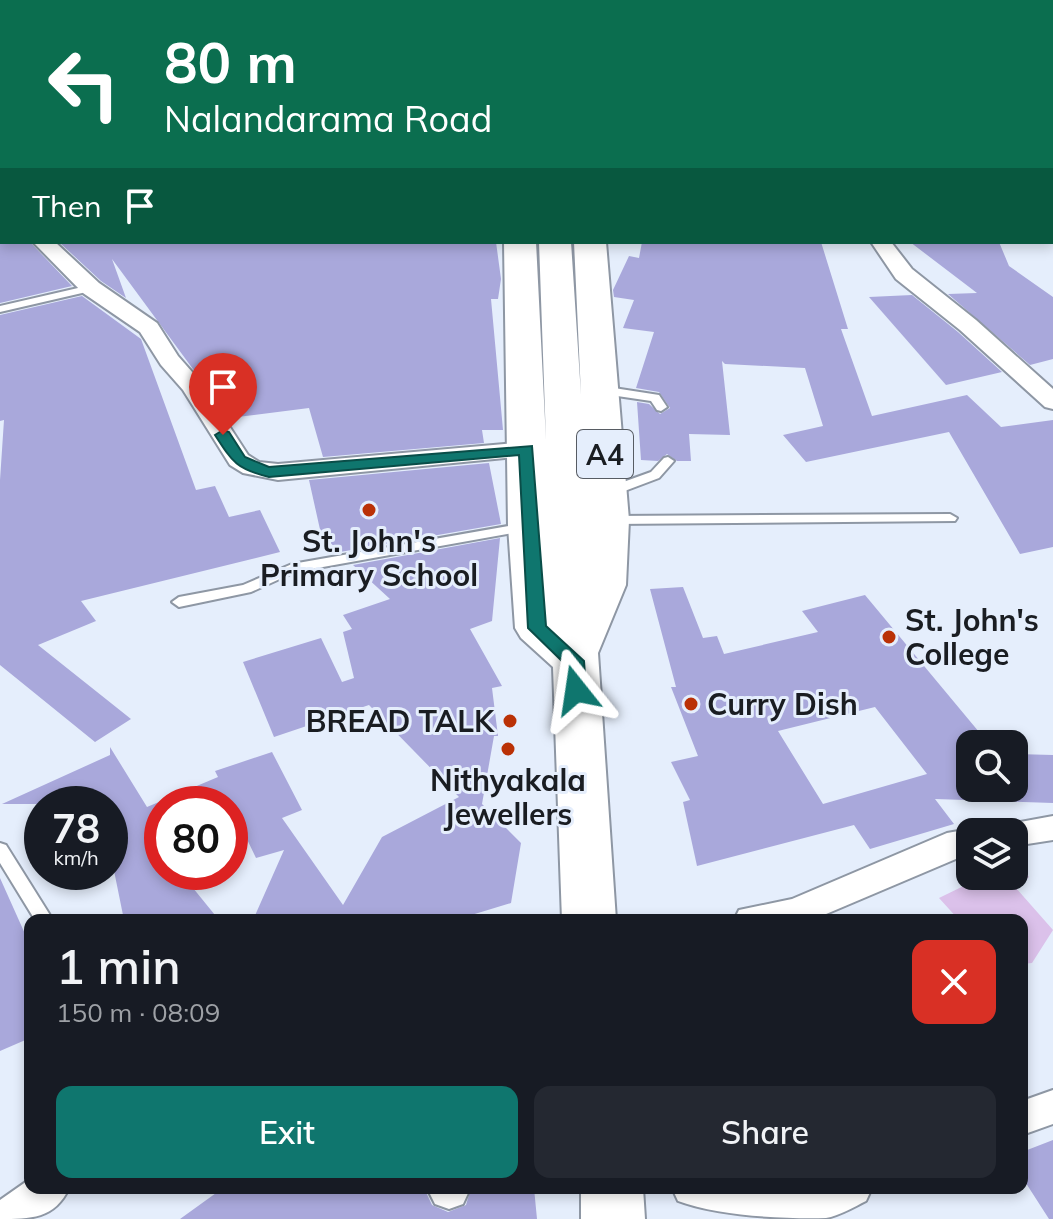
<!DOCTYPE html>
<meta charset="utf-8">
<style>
:root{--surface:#171b24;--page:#242831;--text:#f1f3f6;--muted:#9ea1a6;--accent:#0f766e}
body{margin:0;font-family:Mulish,sans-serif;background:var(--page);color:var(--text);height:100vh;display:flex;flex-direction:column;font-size:30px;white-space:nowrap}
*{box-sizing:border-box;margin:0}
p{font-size:26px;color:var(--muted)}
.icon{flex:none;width:44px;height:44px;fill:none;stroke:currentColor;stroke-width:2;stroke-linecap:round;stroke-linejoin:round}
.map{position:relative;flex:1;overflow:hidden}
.panel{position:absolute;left:24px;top:914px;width:1004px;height:280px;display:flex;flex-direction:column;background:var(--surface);border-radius:16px;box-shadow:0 4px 12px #0003}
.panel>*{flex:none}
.hud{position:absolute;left:0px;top:0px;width:1054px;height:244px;box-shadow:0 4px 12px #0003;background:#0b6e4f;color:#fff;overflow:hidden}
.tools{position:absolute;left:956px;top:730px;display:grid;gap:16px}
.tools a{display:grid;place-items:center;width:72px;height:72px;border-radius:16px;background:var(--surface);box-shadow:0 4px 12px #0003;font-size:40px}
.speed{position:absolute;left:24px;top:786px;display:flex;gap:16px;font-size:40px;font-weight:700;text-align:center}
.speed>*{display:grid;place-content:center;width:104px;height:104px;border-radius:50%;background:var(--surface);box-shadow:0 4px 12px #0003;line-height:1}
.speed small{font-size:20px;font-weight:400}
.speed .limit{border:12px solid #d22;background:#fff;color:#111}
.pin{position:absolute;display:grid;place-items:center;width:68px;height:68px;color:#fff;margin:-82px -34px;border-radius:50% 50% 50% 0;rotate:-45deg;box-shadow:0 0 8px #0007}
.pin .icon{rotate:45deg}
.me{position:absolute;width:88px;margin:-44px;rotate:345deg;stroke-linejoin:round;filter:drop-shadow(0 0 6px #0008)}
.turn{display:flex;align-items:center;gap:28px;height:168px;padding:0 32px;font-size:36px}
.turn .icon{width:104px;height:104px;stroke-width:2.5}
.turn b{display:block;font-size:56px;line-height:68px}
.then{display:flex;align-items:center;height:76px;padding:0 32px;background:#0003;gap:16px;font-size:30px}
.round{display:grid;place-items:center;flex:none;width:84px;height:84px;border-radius:16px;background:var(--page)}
.overview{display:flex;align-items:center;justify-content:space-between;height:136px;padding:0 32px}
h1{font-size:48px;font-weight:600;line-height:60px}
.primary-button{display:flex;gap:16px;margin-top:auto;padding:16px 32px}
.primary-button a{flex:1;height:92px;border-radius:16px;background:var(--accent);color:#fff;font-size:32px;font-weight:600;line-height:92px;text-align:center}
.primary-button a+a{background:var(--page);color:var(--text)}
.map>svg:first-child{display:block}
</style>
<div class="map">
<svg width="1053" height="1219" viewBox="0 0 1053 1219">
<rect width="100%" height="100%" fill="#e5eefc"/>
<path fill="#dbc1ea" d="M1014 858 1029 877 1016 888 1053 930 1032 963 1022 964V920H959L939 898 984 876H1014Z"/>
<path fill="#a9a8db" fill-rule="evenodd" d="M0 242H30L72 286 0 303Z
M59 242H496L501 279 498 299H491L503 430H482L484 443 323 457 309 408 229 418 112 259 126 298 101 281Z
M642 242H821L848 329H841L872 416 967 395 1001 427 1053 420V547L1020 554 949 432 806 462 783 435 823 426 805 368 725 364 722 361 730 435 689 434 691 461H677L667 454 658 461 641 460 637 402 649 404 660 414 670 408 659 392 636 388 654 332 623 328 634 300 614 297 613 290 629 256 639 258Z
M910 242H999L1009 266 1053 297V359L1030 365 948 294 977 293Z
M912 295 958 332 1002 372 946 385 869 297Z
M82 296 141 339 196 490 215 486 229 517 260 510 280 552 81 601 96 621 38 645 131 719 95 742 0 665V480L4 420 0 421V315Z
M489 463 501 524 340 552 321 534 309 480Z
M500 538 492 621 470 629 502 686 492 688 498 736H494L482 804 521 843 511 903 455 920H253L284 850 256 858 230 804H162V872H180L219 920H124L110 851V804H2L110 755V747L147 807 218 777 215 771 272 752 302 810 282 818 343 905 382 837 459 797 369 705 274 737 243 662 321 638 342 682 354 678 343 632 352 629 343 615 390 599 353 565Z
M683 587 703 638 717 636 724 654 818 632 802 611 865 595 989 744H970V788H1014V754L1053 755V803L935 799 954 824 870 849 854 825 697 866 683 802 690 800 671 762 698 756 671 687H676L650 589ZM875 707 927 774 823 804 778 731Z
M0 878 30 945V1038L0 1051Z
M1053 1140V1219H1049L1022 1177V1152Z
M223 1188H424L432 1205 448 1212 466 1205 471 1188H534L537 1219H180Z"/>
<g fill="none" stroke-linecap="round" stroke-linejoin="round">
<g stroke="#8e97a4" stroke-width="4">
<path id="service" d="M2 47V53L0 54V48Z
M91 285 95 286V290L0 312V306Z
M601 386 659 395 667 407 661 411 657 410 651 401 597 393 595 390Z
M668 457 674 461 659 478 614 495 609 496 603 492 604 489 651 472 664 458Z
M950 514 957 518 955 521 613 524 606 520 613 516Z
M525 523 532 527 530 530 295 572 251 592 179 607 172 602 179 597 243 585 292 564Z
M0 843 6 845 53 920H35L0 863Z"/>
</g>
<g stroke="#8e97a4" stroke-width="4">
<path id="minor" d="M10 0H29L9 2Z
M279 0H297L278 2Z
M1053 32V43H1052V32Z
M0 203 2 204V216L0 215Z
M33 242H55L99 283 157 323 178 356 200 381 248 455 259 462 278 464 526 442 535 444 538 449 535 454 526 456 278 480 243 473 230 465 183 390 161 365 140 332 83 293Z
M871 242H891L912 269 976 320 1053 389V409L1045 407 960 330 896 279Z
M1053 816V840L1014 846V832H999L1003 825Z
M970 829 981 832H970V853L812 920H734L739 910 792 899 947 833Z
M1053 1090V1124L1022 1135V1101Z
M30 1179V1188H69C55 1219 30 1219 0 1219V1200Z
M427 1188H467L469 1191 463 1204 449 1209 435 1204Z
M672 1188H872L866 1201C854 1207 839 1216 826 1218 783 1219 718 1216 678 1201Z"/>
</g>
<g stroke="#8e97a4" stroke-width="4">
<path id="primary" d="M0 23H2V39H0Z
M1052 212 1053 213V233L1052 232Z"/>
</g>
<g stroke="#8e97a4" stroke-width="4">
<path id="trunk" d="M565 0H589V2H565Z
M504 242H536L546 440 539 242H571L581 395 574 242H606L629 520 626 585 598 653 616 920H562L553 667 521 638 515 628 508 526Z
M581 1188H643L645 1219H581Z"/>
</g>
<use href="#service" fill="#fff" fill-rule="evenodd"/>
<use href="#minor" fill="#fff" fill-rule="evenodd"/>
<use href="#primary" fill="#fff" fill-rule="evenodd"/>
<use href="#trunk" fill="#fff" fill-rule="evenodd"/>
</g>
<path fill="#0f766e" stroke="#0a4d48" stroke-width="2" d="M223 430 229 432 245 457 269 467 532 446 546 626 584 661 586 690 583 695H569L565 664 528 628 519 455 269 477C237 469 233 463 215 435Z"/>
<g fill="#ba3106" stroke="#e5eefc" stroke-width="3">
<circle cx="369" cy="510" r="8"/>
<circle cx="889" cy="637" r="8"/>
<circle cx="691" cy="704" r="8"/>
<circle cx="510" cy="721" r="8"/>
<circle cx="508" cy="749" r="8"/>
</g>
<g text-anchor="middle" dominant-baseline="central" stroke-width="6" stroke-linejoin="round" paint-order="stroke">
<rect fill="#e5eefc" stroke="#575c63" stroke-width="2" x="577" y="430" width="56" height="48" rx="6"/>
<g font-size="28" font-weight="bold" fill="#1a1d22">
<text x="605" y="454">A4</text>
</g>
<g font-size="30" font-weight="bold" fill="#1a1d22" stroke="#e5eefc">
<text x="369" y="541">St. John's<tspan x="369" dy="34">Primary School</tspan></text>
<text x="905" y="620" text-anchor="start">St. John's<tspan x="905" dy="34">College</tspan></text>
<text x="707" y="704" text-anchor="start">Curry Dish</text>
<text x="494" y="721" text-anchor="end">BREAD TALK</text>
<text x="508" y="780">Nithyakala<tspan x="508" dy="34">Jewellers</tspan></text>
</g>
</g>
</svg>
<div class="tools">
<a><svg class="icon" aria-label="search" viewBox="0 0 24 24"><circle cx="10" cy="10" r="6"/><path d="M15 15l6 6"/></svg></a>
<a><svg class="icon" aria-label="layers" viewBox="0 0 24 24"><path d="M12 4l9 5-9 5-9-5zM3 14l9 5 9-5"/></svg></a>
</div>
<div class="speed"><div>78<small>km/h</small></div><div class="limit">80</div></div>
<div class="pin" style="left:223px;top:435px;background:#d93025"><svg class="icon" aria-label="arrive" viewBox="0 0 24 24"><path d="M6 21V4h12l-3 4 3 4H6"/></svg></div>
<svg class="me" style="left:576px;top:690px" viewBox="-20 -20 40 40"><path d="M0-17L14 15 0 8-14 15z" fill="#0f766e" stroke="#fff" stroke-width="4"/></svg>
<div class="hud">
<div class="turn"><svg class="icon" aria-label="left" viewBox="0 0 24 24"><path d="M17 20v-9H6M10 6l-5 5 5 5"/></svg><div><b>80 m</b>Nalandarama Road</div></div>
<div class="then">Then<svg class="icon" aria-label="arrive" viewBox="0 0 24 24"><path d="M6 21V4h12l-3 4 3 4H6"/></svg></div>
</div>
<section class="panel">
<div class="overview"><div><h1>1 min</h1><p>150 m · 08:09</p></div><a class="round" style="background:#d93025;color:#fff"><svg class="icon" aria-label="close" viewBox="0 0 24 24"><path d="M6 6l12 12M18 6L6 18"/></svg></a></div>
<div class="primary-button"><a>Exit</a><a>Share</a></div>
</section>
</div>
